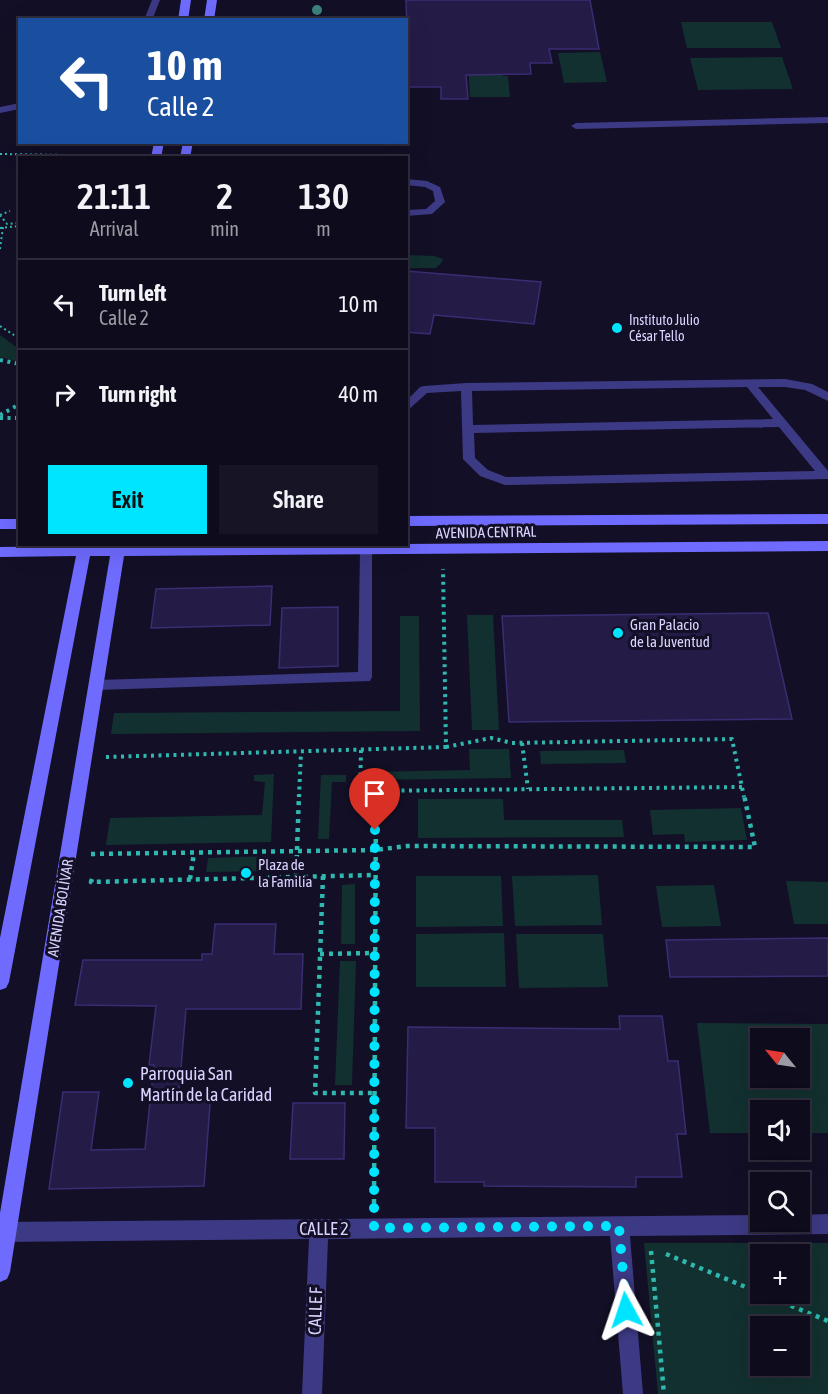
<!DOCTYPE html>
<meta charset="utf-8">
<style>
:root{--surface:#0e0b1c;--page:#171425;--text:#f1f3f6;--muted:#9b9ba3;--line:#2e2b3b;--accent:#00e5ff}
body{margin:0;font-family:"Asap Condensed",sans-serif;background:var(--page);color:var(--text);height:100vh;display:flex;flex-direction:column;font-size:22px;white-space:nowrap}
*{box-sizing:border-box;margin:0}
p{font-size:20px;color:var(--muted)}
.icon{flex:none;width:33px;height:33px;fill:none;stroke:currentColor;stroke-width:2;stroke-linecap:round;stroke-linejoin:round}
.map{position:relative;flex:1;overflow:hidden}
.side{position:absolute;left:18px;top:156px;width:390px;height:390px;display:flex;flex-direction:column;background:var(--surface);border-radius:0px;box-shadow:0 6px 24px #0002,0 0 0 2px var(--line)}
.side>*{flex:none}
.banner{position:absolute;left:18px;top:18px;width:390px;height:126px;border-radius:0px;box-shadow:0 6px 24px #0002,0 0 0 2px var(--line);background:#1a4fa0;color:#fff;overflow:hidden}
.needle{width:39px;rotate:300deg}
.fabs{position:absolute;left:750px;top:1028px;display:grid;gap:12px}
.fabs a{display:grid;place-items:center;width:60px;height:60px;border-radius:0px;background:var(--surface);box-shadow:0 6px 24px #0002,0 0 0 2px var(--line);font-size:30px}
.pin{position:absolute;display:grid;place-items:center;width:51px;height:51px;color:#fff;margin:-62px -26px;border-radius:50% 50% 50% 0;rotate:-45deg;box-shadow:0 0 6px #0007}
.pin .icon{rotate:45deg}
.me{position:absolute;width:66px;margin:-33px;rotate:355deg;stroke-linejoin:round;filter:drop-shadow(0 0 4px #0008)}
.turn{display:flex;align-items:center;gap:21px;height:126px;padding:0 30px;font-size:27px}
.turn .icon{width:78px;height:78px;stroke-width:2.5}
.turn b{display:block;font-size:42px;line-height:51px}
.eta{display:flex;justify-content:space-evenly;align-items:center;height:102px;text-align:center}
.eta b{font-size:36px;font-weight:600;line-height:42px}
.cta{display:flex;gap:12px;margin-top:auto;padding:12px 30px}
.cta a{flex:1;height:69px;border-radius:0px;background:var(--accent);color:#111;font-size:24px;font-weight:600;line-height:69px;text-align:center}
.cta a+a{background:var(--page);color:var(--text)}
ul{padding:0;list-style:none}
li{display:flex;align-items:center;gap:18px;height:90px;padding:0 30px;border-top:2px solid var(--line)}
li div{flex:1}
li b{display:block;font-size:22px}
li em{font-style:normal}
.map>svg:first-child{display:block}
</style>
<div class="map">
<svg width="828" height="1394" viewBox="0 0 828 1394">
<rect width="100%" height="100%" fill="#130f26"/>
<path fill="#12302f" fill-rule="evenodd" d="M681 22H772L781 48H687Z
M600 52 607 82 564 83 558 53Z
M782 57 793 89 698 90 690 58Z
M468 66H502L503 76H508L510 97H470Z
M407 255 434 256 443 259 442 262 436 268H407Z
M0 335 19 349V362L0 357Z
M467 615H493L499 730H472Z
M400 616H419L420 731 111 734 114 713 400 711Z
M469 749H509L511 778 369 780V772L470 770Z
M624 750 626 763 541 764 540 751Z
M274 774 271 842 106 845 110 818 262 815 265 782 254 781V775Z
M321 775H346V782H332L329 839H318Z
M418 799H503L504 820H622L624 837 418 838Z
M741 808 747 840 685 842 684 834 653 835 650 810Z
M269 856V871L206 872 208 858Z
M598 875 602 925 515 926 512 876Z
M416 876H501L503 926 416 927Z
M786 881 828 882V924H794Z
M355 884V944H341L342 885Z
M714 885 721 926 662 927 656 886Z
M504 933 506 987H416V934Z
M516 934H603L608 987 519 988Z
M340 961H356L352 1085H335Z
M697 1023 828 1024V1133H800V1110H760V1133H710ZM760 1038H800V1077H760Z
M644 1243H828V1394H658ZM760 1254H800V1293H760ZM760 1326H800V1365H760Z"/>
<path fill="#241b47" stroke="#3b2d73" stroke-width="1.5" d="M406 0H590L599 49H549L552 63H530L531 74 466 75 468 99H441V87H409Z
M406 271 541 282 534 324 434 315 430 334 406 332Z
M272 586 270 625 151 628 156 589Z
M338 607V666L279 668 282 608Z
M768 613 792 719 509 722 502 616Z
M215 924H276L274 954H303L301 1009H186L179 1091H211L204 1186 49 1189 63 1092H99L91 1150 145 1149 154 1065H149L156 1006 75 1005 83 960H202V954H212Z
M828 938V976L670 977 666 940Z
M619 1016H662L668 1061H678L686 1134H677L682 1177H636V1187L484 1186V1182H435V1128H406L408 1027 620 1029Z
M293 1103H345L344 1159H290Z"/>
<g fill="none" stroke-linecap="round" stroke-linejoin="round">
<path stroke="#2fb8b0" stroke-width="2" stroke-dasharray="2 3" stroke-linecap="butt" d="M0 154 137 156
M0 215 7 224 20 223
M0 215 10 211
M0 228 20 226
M0 249 3 227
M0 326 20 339"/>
<path stroke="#2fb8b0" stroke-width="4" stroke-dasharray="3 4.5" stroke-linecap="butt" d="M0 360 20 364
M0 415 20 404
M0 418H20
M522 743 528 789
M446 747 491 738 512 743 732 739 744 797
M361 750 360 791 742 787
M106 757 446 747 443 569
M299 797 301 752
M376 797V791"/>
<path stroke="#2fb8b0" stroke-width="4.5" stroke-dasharray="4 5" stroke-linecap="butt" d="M91 854 375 850 407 846 755 847 744 795
M323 876 315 1093H375
M296 877 299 795
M92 879 91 882 375 875
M190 879 194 853
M320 954 375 953
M374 1203 376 795
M651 1251 664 1394
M666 1254 828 1321"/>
<path fill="#3d3a85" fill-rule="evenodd" d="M152 0H160L152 20H144Z
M20 103V109L0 113V107Z
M828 117V123L576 129 571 126 576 123Z
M406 179 427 181 440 187 445 202 432 214 406 216V210L426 209 435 201 433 191 425 187 406 185Z
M785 379 812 384 828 392V401L805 390 785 387H758L828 471V479L505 485 480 476 463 459 461 391 427 393 406 412V401L420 387 424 386 466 383ZM747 387 773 419 473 425 472 391ZM779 427 815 471 506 477 488 470 475 458 474 433Z
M366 546 372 550V677L370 681 97 690 92 689 90 685 92 681 97 680 358 672 360 550Z"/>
<path fill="#3d3a85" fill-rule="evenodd" d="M828 1214V1234L630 1236 643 1394H623L610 1236 328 1239 322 1394H302L309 1239 0 1242V1222L760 1215V1221H800V1215Z"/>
<path fill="#6f6bff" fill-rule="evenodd" d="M181 0H191L188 20H178Z
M207 0H217L214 20H204Z
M154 142H164L161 158H151Z
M183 142H193L190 158H180Z
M828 514V524L406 526V516Z
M0 519H20V529H0Z
M828 541V551L124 556 10 1272 7 1279 0 1282V1213L110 556H90L9 982 6 988 0 990V938L76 556 0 557V547L78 546V544H92L91 546Z"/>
</g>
<circle fill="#3d827b" cx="317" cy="10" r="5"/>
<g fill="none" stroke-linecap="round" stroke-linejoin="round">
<path stroke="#00e5ff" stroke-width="10" stroke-dasharray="0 18" d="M375 830 374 1228 619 1226 626 1310"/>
</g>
<g fill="#00e5ff" stroke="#130f26" stroke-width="2">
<circle cx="617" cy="328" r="6"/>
<circle cx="618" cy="633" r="6"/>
<circle cx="246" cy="873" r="6"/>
<circle cx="128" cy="1083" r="6"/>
</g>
<g text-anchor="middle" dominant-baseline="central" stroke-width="6" stroke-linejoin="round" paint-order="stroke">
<g font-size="14" fill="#d9d4ff" stroke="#130f26" text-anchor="start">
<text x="629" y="320">Instituto Julio<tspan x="629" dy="16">César Tello</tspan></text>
</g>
<g font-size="15" fill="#d9d4ff" stroke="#130f26">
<text transform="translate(486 532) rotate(-1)">AVENIDA CENTRAL</text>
<text transform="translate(60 908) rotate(-81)">AVENIDA BOLÍVAR</text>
</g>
<g font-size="15" fill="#d9d4ff" stroke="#130f26" text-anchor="start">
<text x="630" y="624">Gran Palacio<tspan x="630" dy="17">de la Juventud</tspan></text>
<text x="258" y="864">Plaza de<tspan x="258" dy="17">la Familia</tspan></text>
</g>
<g font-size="18" fill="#d9d4ff" stroke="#130f26" text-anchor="start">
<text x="140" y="1073">Parroquia San<tspan x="140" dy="21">Martín de la Caridad</tspan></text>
</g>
<g font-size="18" fill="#d9d4ff" stroke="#130f26">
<text x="324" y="1228">CALLE 2</text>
<text transform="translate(315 1311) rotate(-88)">CALLE F</text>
</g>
</g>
</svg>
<div class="fabs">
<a><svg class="needle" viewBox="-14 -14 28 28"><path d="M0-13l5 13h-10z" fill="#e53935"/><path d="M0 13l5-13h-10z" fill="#9b9ba3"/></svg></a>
<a><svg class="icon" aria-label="sound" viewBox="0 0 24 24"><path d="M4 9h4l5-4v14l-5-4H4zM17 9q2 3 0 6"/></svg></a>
<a><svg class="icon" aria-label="search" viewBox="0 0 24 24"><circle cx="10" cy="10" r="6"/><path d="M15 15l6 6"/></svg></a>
<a>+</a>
<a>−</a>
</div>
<div class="pin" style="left:375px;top:830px;background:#d93025"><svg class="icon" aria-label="arrive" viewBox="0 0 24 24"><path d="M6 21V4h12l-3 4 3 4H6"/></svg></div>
<svg class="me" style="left:626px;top:1310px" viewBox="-20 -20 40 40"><path d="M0-17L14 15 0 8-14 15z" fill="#00e5ff" stroke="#fff" stroke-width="4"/></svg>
<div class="banner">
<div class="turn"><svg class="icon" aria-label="left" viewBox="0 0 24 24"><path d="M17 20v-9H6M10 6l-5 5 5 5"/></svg><div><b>10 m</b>Calle 2</div></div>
</div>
<section class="side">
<div class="eta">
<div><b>21:11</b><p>Arrival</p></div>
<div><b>2</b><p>min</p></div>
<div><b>130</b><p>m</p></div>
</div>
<ul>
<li><svg class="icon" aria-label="left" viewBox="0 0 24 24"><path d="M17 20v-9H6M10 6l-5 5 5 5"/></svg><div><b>Turn left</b><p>Calle 2</p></div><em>10 m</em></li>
<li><svg class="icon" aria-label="right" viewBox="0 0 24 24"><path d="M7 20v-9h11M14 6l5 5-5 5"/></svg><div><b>Turn right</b></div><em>40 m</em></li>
</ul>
<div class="cta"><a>Exit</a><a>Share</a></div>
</section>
</div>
